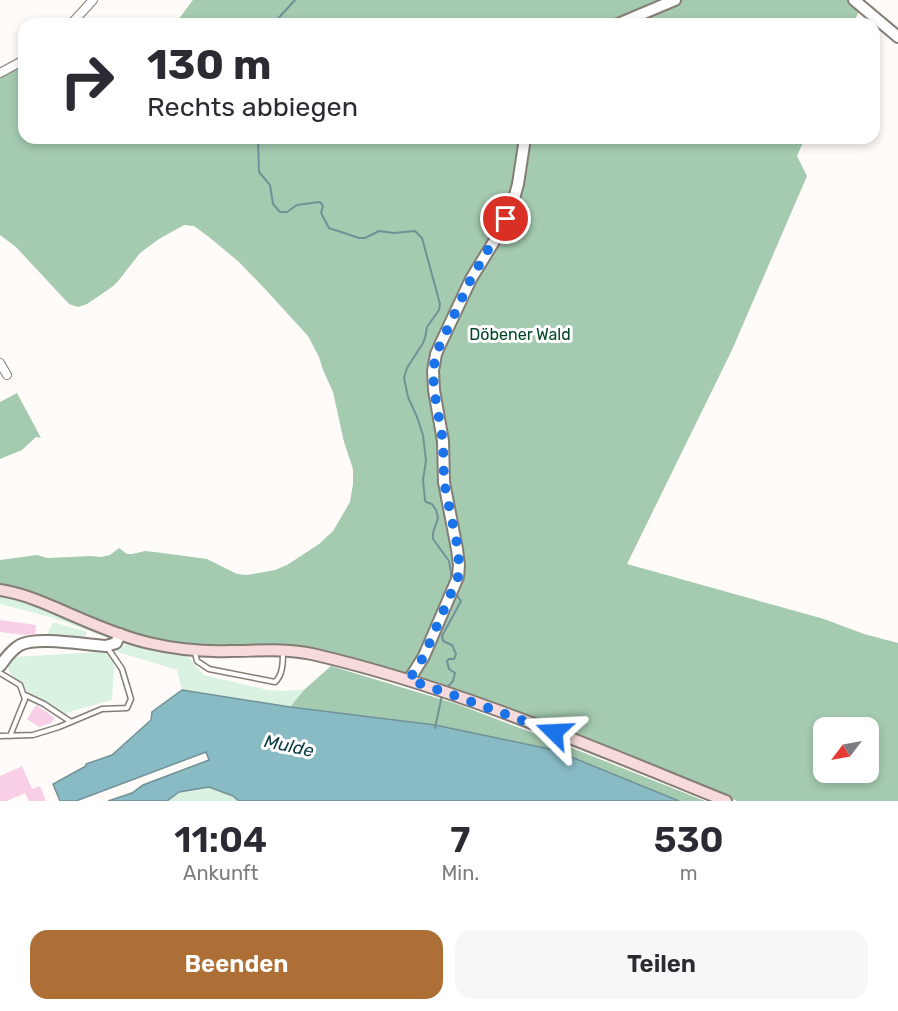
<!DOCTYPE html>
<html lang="de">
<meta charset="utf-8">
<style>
:root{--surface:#fff;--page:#f7f7f7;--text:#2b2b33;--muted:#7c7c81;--accent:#ae6f36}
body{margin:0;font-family:Rubik,sans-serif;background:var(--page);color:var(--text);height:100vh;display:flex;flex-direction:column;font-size:22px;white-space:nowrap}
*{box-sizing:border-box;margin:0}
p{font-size:20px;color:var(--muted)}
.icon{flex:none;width:33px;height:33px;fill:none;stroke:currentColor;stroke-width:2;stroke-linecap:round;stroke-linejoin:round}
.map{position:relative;height:801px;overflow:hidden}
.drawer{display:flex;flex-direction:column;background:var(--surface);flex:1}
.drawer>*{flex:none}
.hud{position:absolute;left:18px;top:18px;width:862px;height:126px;border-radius:18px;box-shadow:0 3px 9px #0003;background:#fff;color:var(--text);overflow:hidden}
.needle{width:39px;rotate:238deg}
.buttons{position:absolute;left:813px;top:717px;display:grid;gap:12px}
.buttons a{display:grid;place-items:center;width:66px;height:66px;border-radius:12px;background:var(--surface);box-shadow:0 3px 9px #0003;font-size:30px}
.pin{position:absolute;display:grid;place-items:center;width:51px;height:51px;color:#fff;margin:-26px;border:3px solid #fff;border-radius:50%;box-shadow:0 2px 6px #0007}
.me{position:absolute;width:66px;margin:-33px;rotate:291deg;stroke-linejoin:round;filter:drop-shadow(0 0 4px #0008)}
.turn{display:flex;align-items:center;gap:21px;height:126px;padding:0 30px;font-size:27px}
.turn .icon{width:78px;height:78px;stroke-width:2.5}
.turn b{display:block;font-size:42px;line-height:51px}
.eta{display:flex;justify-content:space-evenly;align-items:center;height:102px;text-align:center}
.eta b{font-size:36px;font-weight:600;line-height:42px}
.action{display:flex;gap:12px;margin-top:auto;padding:12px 30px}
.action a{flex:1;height:69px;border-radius:18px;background:var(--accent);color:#fff;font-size:24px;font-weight:600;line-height:69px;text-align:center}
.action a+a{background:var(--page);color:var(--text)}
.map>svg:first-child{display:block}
</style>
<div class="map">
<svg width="898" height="801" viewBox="0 0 898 801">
<rect width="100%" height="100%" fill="#fffbf8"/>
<path fill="#daf2e1" d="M0 595 34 604 114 636 113 640 54 618 0 604Z
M53 622 87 632 84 642 46 637Z
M130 642 184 652 204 675 268 690 286 691 305 689 290 707 182 690 177 670 115 651 112 700 69 712 64 716C44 701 17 690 7 666L14 657 114 651Z
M209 787 233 796 239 801H167L179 792Z"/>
<path fill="#a4cab0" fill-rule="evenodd" d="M193 0H848L860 9 853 24H175Z
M24 62V138H805L797 156 807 176 732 350 627 564 824 619 864 634 898 643V801H737L535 720 327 654 212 647 173 643 135 635 0 586V560L37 555 47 558 91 556 101 557 110 555 119 548 127 554H132L145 551 155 552 207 559 237 574 247 575 275 570 287 565 319 544 333 531 350 502 353 484V469L344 442 333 392 323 370 319 357 308 336 265 289 239 262 209 237 194 226 184 225 159 239 140 253 119 280 112 287 87 304 78 307 69 304 16 247 0 235V75ZM824 728H868V772H824Z
M17 393 41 438 36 437 22 450 0 459V402Z
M331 666 457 704 557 742 705 801H679L554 750 435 725 290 707 305 689Z"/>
<path fill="#89bbc5" stroke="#709197" stroke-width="1.5" d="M182 690 290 707 435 725 554 750 679 801H239L233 796 209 787 179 792 167 801H108L132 793 143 785 209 760 206 752 76 801H60L53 784 86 766V764L112 755 151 720 152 712Z"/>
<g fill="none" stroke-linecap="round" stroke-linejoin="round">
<path stroke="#709197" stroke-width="2" d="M247 24 250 21 263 24 274 23 295 0
M258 138 259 172 270 185 273 204 280 212H287L297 205 319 202 321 203 323 206 321 213 329 228 359 238H365L379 231 394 233 415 231 422 238 440 304 439 310 427 327 425 338 423 343 407 368 404 378 408 397 417 417 423 435 426 461 423 480 425 500 426 502 432 504 436 510 438 518 433 533V539L449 561 451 572V584
M447 688 453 681 455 673 449 669 447 661 449 659H454L456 654 452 645 443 641 442 636 461 601 456 594
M435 728 442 695"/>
</g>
<path fill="#f8cfe6" d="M0 620 36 625 35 634 25 635 0 632Z
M36 705 55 718 51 723 39 727 27 719Z
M22 766 32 789 40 786 46 801H29L25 793 7 801H0V776Z"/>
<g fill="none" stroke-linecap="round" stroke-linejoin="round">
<g stroke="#847d75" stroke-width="7">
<path id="service" d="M195 653 197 661 209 669 275 682C283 675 283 662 283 651
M0 673 20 685 25 699 10 736
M23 694 44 704 71 722
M0 736 33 735 59 727 102 709 127 708 131 699 122 669 107 647"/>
</g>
<g stroke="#847d75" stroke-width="10">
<path id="minor" d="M71 24 93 0
M0 73 24 60
M0 363 7 375"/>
</g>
<g stroke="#847d75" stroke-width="14">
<path id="tertiary" d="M854 0 898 37
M618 24 675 0
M0 666C6 658 11 650 20 645 38 636 85 645 106 646L116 643 120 634
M409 680 424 656 458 577 459 565 457 549 444 482 443 441 434 390 433 371 436 354 440 345 471 279 501 230 512 206 518 184 525 138"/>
</g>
<g stroke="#847d75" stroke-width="14">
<path id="secondary" d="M0 590C26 594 49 605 72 615 97 626 123 637 149 643 175 649 204 652 230 651 257 651 285 648 312 654 455 687 590 746 726 801"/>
</g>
<use href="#service" stroke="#fff" stroke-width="4"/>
<use href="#minor" stroke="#fff" stroke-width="8"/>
<use href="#tertiary" stroke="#fff" stroke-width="10"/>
<use href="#secondary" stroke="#f6dadc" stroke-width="10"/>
</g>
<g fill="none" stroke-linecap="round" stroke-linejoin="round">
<path stroke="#1a73e8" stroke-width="10" stroke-dasharray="0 18" d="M506 219 471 279 440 345 436 354 433 371 434 390 443 441 444 482 458 549 459 565 458 577 424 656 409 680 453 695 554 732"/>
</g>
<g text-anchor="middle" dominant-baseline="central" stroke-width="6" stroke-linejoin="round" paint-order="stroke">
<g font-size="16" fill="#024625" stroke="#fff">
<text x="520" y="334">Döbener Wald</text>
</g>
<g font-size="18" font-style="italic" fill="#0b3b43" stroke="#fff">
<text transform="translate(289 746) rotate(12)">Mulde</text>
</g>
</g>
</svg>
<div class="buttons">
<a><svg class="needle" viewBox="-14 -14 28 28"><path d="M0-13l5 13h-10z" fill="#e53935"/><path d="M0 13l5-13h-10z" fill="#7c7c81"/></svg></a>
</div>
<div class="pin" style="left:506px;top:219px;background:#d93025"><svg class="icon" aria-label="arrive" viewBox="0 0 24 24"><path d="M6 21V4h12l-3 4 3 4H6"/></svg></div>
<svg class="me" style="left:554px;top:732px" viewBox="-20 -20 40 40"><path d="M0-17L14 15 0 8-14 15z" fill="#1a73e8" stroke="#fff" stroke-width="4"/></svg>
<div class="hud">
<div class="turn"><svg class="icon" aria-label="right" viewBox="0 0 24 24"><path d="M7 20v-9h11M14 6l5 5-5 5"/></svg><div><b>130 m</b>Rechts abbiegen</div></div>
</div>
</div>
<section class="drawer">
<div class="eta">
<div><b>11:04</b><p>Ankunft</p></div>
<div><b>7</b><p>Min.</p></div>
<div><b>530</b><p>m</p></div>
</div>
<div class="action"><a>Beenden</a><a>Teilen</a></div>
</section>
